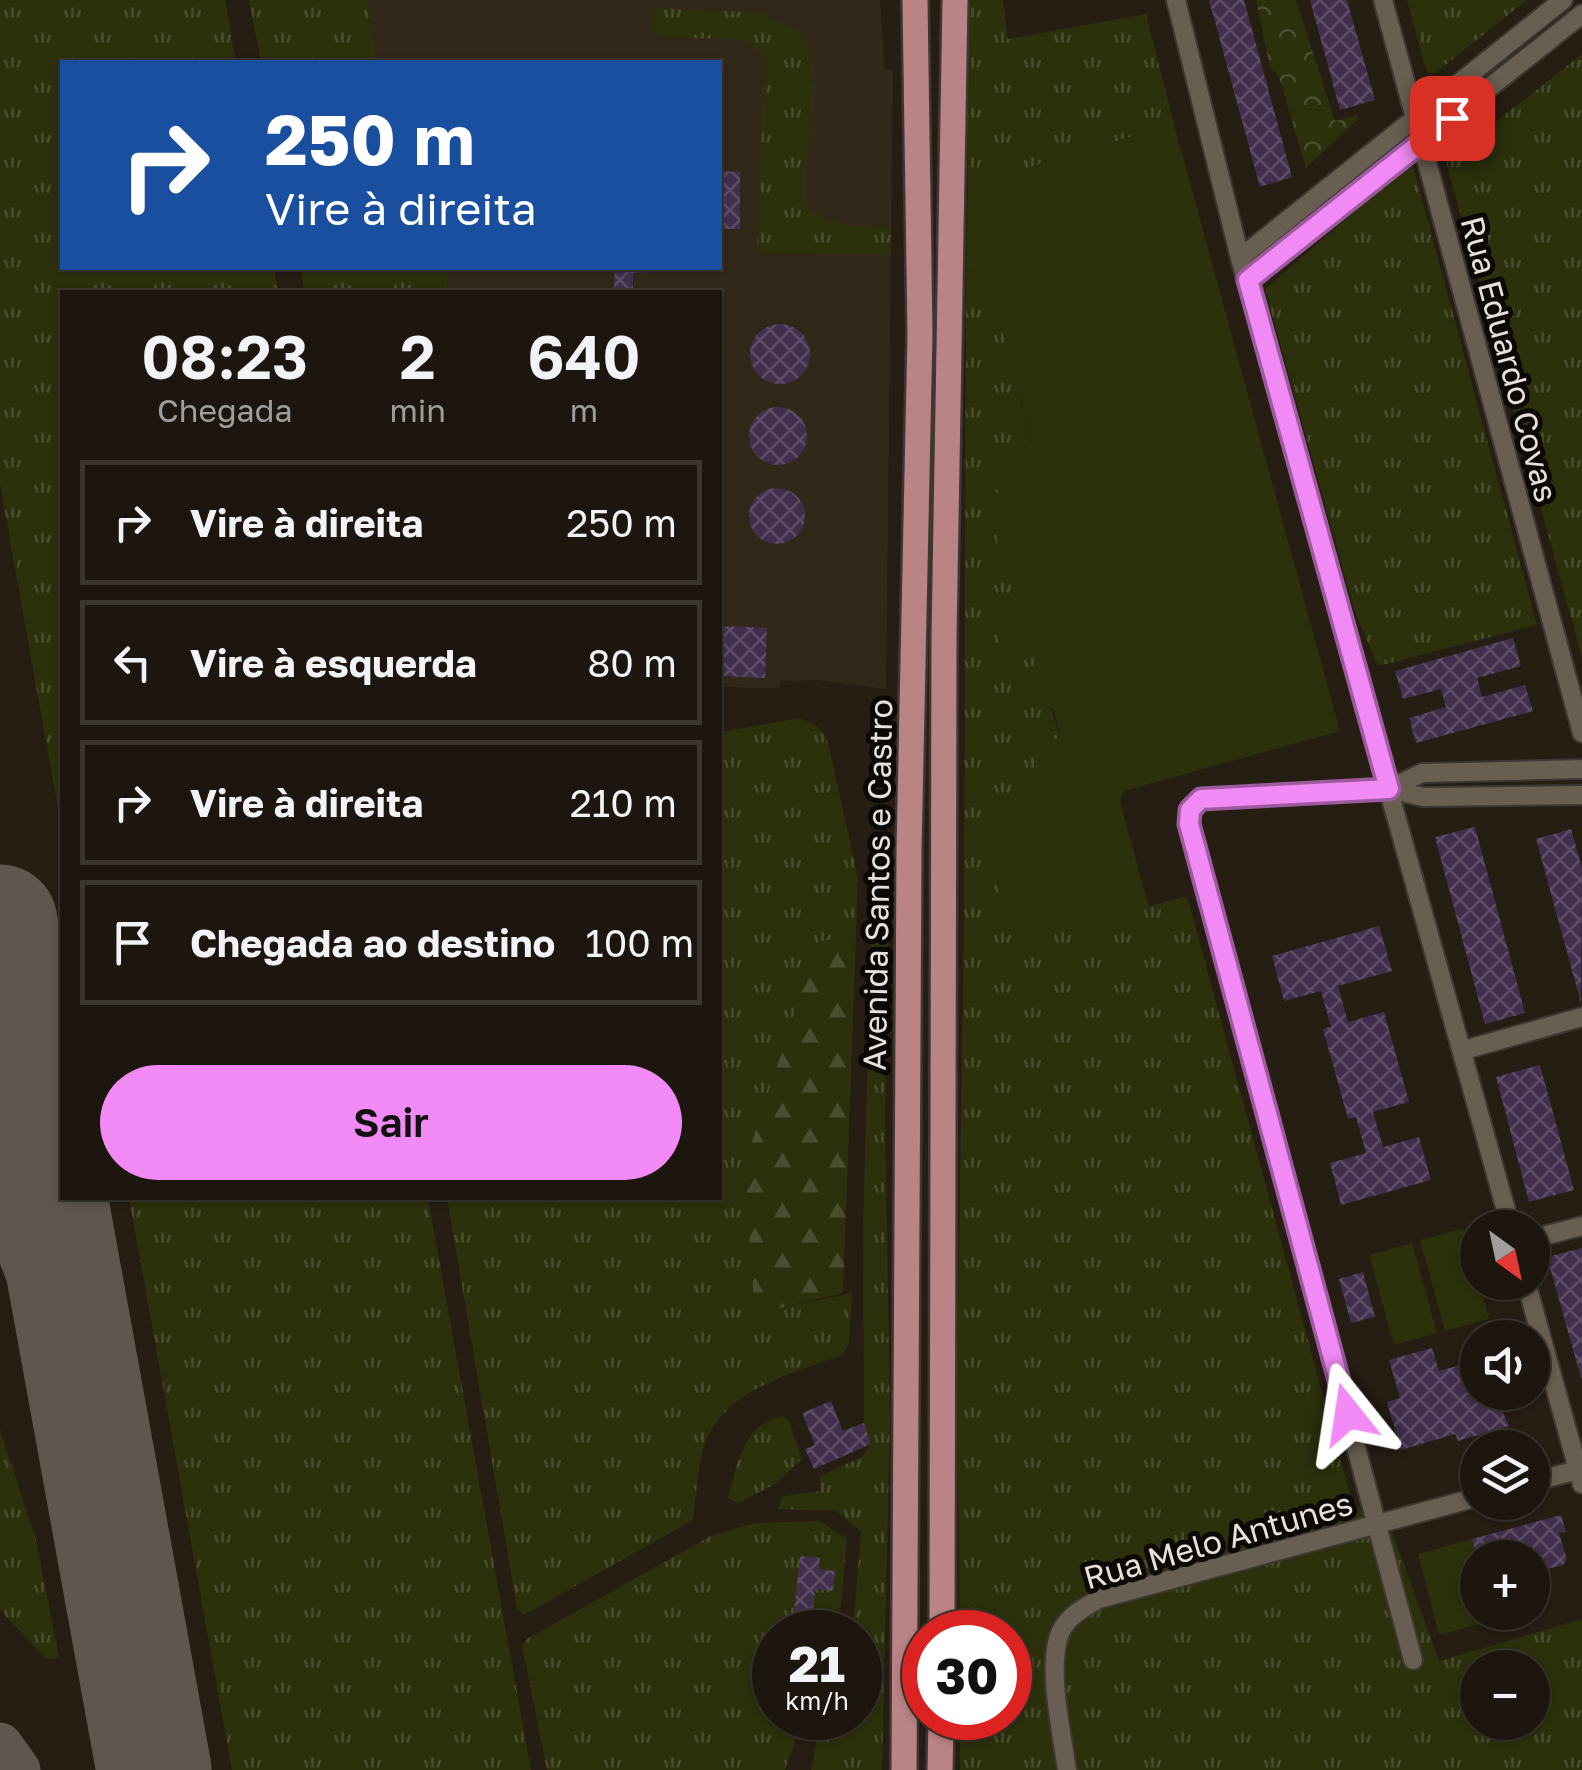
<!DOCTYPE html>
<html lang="pt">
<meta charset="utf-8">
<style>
:root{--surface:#1c160e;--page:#251f17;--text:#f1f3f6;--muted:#a09f9e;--line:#3a352e;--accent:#f18af4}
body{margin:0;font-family:"Golos Text",sans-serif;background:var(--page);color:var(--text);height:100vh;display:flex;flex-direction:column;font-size:38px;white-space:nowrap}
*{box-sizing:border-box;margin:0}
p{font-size:32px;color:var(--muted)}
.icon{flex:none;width:55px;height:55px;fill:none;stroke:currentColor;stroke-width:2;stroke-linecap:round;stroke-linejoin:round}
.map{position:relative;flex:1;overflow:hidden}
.panel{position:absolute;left:60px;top:290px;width:662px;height:910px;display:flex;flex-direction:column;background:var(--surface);border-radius:0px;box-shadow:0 2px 8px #0004,0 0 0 2px var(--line)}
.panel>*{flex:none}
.banner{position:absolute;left:60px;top:60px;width:662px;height:210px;border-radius:0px;box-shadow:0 2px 8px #0004,0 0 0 2px var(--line);background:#1a4fa0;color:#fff;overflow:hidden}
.needle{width:65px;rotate:147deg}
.tools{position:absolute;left:1460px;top:1210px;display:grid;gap:20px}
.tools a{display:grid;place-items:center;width:90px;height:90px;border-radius:50%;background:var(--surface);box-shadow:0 2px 8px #0004,0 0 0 2px var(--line);font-size:50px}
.speed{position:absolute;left:752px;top:1610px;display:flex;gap:20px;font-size:50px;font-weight:700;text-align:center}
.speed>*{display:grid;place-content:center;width:130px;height:130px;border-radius:50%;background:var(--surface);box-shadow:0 2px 8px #0004,0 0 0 2px var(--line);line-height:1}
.speed small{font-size:25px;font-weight:400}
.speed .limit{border:15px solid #d22;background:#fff;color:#111}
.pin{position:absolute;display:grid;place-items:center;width:85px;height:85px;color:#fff;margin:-42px;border-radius:20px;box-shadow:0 5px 15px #0006}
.me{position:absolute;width:110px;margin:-55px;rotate:345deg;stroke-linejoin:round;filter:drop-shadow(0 0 8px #0008)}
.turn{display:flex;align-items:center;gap:35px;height:210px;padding:0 40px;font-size:45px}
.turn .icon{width:130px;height:130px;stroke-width:2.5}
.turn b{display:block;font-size:70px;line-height:85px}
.eta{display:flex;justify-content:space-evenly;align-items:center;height:170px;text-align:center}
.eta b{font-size:60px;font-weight:600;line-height:70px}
.action{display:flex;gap:20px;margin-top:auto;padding:20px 40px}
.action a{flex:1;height:115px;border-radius:60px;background:var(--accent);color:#111;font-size:40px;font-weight:600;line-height:115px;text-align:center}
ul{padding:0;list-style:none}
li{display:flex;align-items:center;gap:30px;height:125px;margin:0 20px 15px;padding:0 20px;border:5px solid var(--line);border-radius:0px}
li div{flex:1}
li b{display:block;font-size:38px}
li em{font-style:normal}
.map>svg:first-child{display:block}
</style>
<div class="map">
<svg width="1582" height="1770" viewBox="0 0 1582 1770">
<defs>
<pattern id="grass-tufts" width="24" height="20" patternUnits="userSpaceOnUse" patternTransform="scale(2.5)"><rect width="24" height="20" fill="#2c300b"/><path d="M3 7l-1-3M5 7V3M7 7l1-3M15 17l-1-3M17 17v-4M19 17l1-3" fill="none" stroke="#4b4e2e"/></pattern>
<pattern id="forest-firs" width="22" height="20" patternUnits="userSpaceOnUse" patternTransform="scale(2.5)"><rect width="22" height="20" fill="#2c300b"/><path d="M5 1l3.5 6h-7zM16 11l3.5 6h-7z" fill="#4b4e2e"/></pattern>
<pattern id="park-crowns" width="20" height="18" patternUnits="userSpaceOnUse" patternTransform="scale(2.5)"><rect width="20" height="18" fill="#2c300b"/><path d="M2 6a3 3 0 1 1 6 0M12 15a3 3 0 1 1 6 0" fill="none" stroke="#4b4e2e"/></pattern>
<pattern id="building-cross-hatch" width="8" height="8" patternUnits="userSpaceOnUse" patternTransform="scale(2.5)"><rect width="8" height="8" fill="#422f4d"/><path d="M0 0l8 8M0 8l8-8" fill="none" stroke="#5d4d66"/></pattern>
</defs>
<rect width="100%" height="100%" fill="#261d13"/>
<path fill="#322819" d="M367 0H880L885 70H893L886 689 815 680 781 681 779 688 720 687V292H447L448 268H720V62H377Z"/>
<path fill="url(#grass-tufts)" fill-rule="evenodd" d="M0 0H225L236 62H62V268H274L278 292H62V831L0 484Z
M249 0H367L377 62H261Z
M966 0H1003L1008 39 1146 14 1174 124 968 186Z
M1407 0H1527L1435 73H1427Z
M654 8 768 13V19C852 33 794 149 807 205 829 229 861 225 891 227L890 255 757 253 765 57 746 40 661 37 654 30Z
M1582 54V658L1446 161Z
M1412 162 1537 625 1378 666 1354 609 1265 289Z
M300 268H448L447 292H305Z
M986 268 1032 444 1009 497 1029 586 1000 645 1032 644 1060 738C1016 803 1024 867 1019 942L1187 896 1352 1502 1393 1534 1439 1661 1582 1619V1770H960V1718H1010V1632H960L957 1384 964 916 966 272ZM1478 1668H1532V1722H1478Z
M800 718 816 725 827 739 858 877 856 936 818 942 744 1166 755 1313 852 1293 849 1343 842 1355C797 1372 733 1387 709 1434 697 1457 697 1494 693 1520L524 1615 517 1608 447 1198H720V732Z
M890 838 885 1120 890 1420 882 1770H811L821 1718H860V1632H846L854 1616 861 1532 837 1511 778 1509 783 1496 821 1491 820 1476 862 1457 871 1444 864 1423 863 1231 872 887 879 840Z
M129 1198H428L531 1770H232Z
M782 1416 789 1420 802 1459 775 1484 739 1503 728 1498C737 1465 743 1424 782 1416Z
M0 1429 36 1540 59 1656 54 1659 45 1658 0 1610Z
M820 1521 847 1539 841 1604 831 1632H775V1718H803L785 1770H547L522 1645 527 1639 711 1536 754 1523Z"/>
<path fill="url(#forest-firs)" d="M856 936 843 1293 755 1314 744 1166 818 942Z"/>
<path fill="url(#park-crowns)" d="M1256 0H1296L1335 121 1357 115 1358 119 1306 168 1279 77 1270 67Z"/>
<path fill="#2c300b" d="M1174 124 1340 731 1124 791 1120 802 1149 907 1019 943 1000 908 993 819 1027 806 1038 770 1032 749 1060 737 1054 709 1014 697 1012 679 1036 664 1032 645H999L993 602 1029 586 1022 564 1000 559 996 532 1014 528 1009 497 994 488 995 465 1032 443 986 269 966 271 968 186Z
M1464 1228 1489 1319 1445 1331 1420 1240Z
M1412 1243 1437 1333 1394 1345 1369 1255Z
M1472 1539 1477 1560 1478 1612 1492 1613 1494 1620 1439 1635 1418 1554Z"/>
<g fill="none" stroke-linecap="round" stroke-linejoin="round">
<path stroke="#5f564e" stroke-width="45" d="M0 1206C52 1324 88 1442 117 1567
M0 1745 18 1770"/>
<path stroke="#5f564e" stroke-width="115" d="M0 922 154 1770"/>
</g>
<path fill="url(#building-cross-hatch)" d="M1209 0H1244L1292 177 1260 187Z
M1310 0H1347L1375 100 1340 110Z
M720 171 740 172V229H720Z
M615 268H645V273H633V288H614Z
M750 354a30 30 0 1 1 60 0a30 30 0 1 1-60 0Z
M749 436a29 29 0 1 1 58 0a29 29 0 1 1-58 0Z
M749 516a28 28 0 1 1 56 0a28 28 0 1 1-56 0Z
M720 626 767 628 765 678 720 676Z
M1513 638 1521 666 1477 678 1482 697 1525 685 1533 711 1416 743 1409 718 1446 707 1441 689 1403 699 1395 671Z
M1475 827 1525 1013 1485 1024 1435 837Z
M1571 829 1582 868 1581 1003 1536 839Z
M1379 926 1392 971 1338 986 1348 1022 1384 1012 1409 1102 1373 1112 1383 1147 1419 1137 1431 1180 1341 1205 1330 1163 1366 1153 1356 1117 1348 1119 1323 1029 1331 1027 1321 991 1284 1001 1272 956Z
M1540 1065 1574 1190 1529 1202 1496 1077Z
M1582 1248V1378H1581L1547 1257Z
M1363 1272 1375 1317 1351 1323 1339 1279Z
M1432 1348 1439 1371 1464 1364 1466 1371 1478 1368V1392H1494L1509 1426 1458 1441 1455 1434 1401 1450 1387 1402 1400 1398 1389 1360Z
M831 1401 843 1431 864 1423 871 1444 814 1469 805 1449 815 1445 802 1413Z
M1561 1515 1566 1532 1559 1533 1567 1560 1563 1565 1532 1573V1558H1477L1472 1539Z
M800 1556 820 1558 819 1569 835 1571 833 1591 815 1589 811 1632H792Z"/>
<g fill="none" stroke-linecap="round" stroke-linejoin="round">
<g stroke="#3e3732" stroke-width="22">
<path id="street" d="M1176 0 1240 258 1511 1228
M1383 0 1582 733
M1240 258 1563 0
M1248 280 1582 14
M1389 789 1422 773 1582 769
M1464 1050 1582 1017
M1532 1239 1582 1226
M1526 1282 1582 1484
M1532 1482 1582 1469
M1413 1660 1189 824 1190 810 1201 799 1389 789 1423 797 1582 795
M1067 1770C1062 1733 1045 1661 1062 1629 1070 1615 1085 1607 1099 1599L1478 1497"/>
</g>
<g stroke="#3e3732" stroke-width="30">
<path id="primary" d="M942 1632 944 638 955 0
M904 1770 909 850 920 334 915 0
M940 1770 941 1718"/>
</g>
<use href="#street" stroke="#685e52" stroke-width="18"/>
<use href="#primary" stroke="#ba8385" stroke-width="25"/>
</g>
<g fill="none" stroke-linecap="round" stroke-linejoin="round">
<g stroke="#9d5a9f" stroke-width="25">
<path id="route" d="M1348 1414 1189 824 1190 810 1201 799 1389 789 1248 280 1452 118"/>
</g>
<use href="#route" stroke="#f18af4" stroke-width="18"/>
</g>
<g text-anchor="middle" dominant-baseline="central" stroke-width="10" stroke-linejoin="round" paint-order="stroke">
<g font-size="32" fill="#e8e1db" stroke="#0c0805">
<text transform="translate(1510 359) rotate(75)">Rua Eduardo Covas</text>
<text transform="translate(877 885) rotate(-89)">Avenida Santos e Castro</text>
<text transform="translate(1218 1540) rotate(-16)">Rua Melo Antunes</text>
</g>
</g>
</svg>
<div class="tools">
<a><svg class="needle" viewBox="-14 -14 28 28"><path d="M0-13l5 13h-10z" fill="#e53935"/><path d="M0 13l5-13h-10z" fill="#a09f9e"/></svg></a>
<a><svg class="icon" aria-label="sound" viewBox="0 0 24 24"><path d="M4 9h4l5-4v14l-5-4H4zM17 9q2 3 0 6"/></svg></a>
<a><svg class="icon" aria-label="layers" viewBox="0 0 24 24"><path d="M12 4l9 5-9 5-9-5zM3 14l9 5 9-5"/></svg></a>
<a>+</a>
<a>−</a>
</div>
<div class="speed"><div>21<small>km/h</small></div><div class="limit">30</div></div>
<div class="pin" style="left:1452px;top:118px;background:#d93025"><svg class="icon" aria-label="arrive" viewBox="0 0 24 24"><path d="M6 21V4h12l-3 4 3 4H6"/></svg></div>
<svg class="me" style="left:1348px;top:1414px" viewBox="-20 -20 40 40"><path d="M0-17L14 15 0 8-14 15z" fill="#f18af4" stroke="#fff" stroke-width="4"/></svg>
<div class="banner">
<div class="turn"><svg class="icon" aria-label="right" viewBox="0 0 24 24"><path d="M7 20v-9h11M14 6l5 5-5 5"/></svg><div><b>250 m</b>Vire à direita</div></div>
</div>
<section class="panel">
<div class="eta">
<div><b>08:23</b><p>Chegada</p></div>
<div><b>2</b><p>min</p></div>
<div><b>640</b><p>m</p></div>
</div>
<ul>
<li><svg class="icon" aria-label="right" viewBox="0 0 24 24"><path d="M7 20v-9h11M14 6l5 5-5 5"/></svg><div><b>Vire à direita</b></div><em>250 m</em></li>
<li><svg class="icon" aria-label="left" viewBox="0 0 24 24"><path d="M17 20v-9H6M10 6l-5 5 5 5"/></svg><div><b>Vire à esquerda</b></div><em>80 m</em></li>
<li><svg class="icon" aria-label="right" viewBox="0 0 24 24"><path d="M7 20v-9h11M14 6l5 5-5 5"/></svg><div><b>Vire à direita</b></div><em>210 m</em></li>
<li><svg class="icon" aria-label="arrive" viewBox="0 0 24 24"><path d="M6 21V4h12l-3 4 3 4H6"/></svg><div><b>Chegada ao destino</b></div><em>100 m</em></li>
</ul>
<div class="action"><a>Sair</a></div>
</section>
</div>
